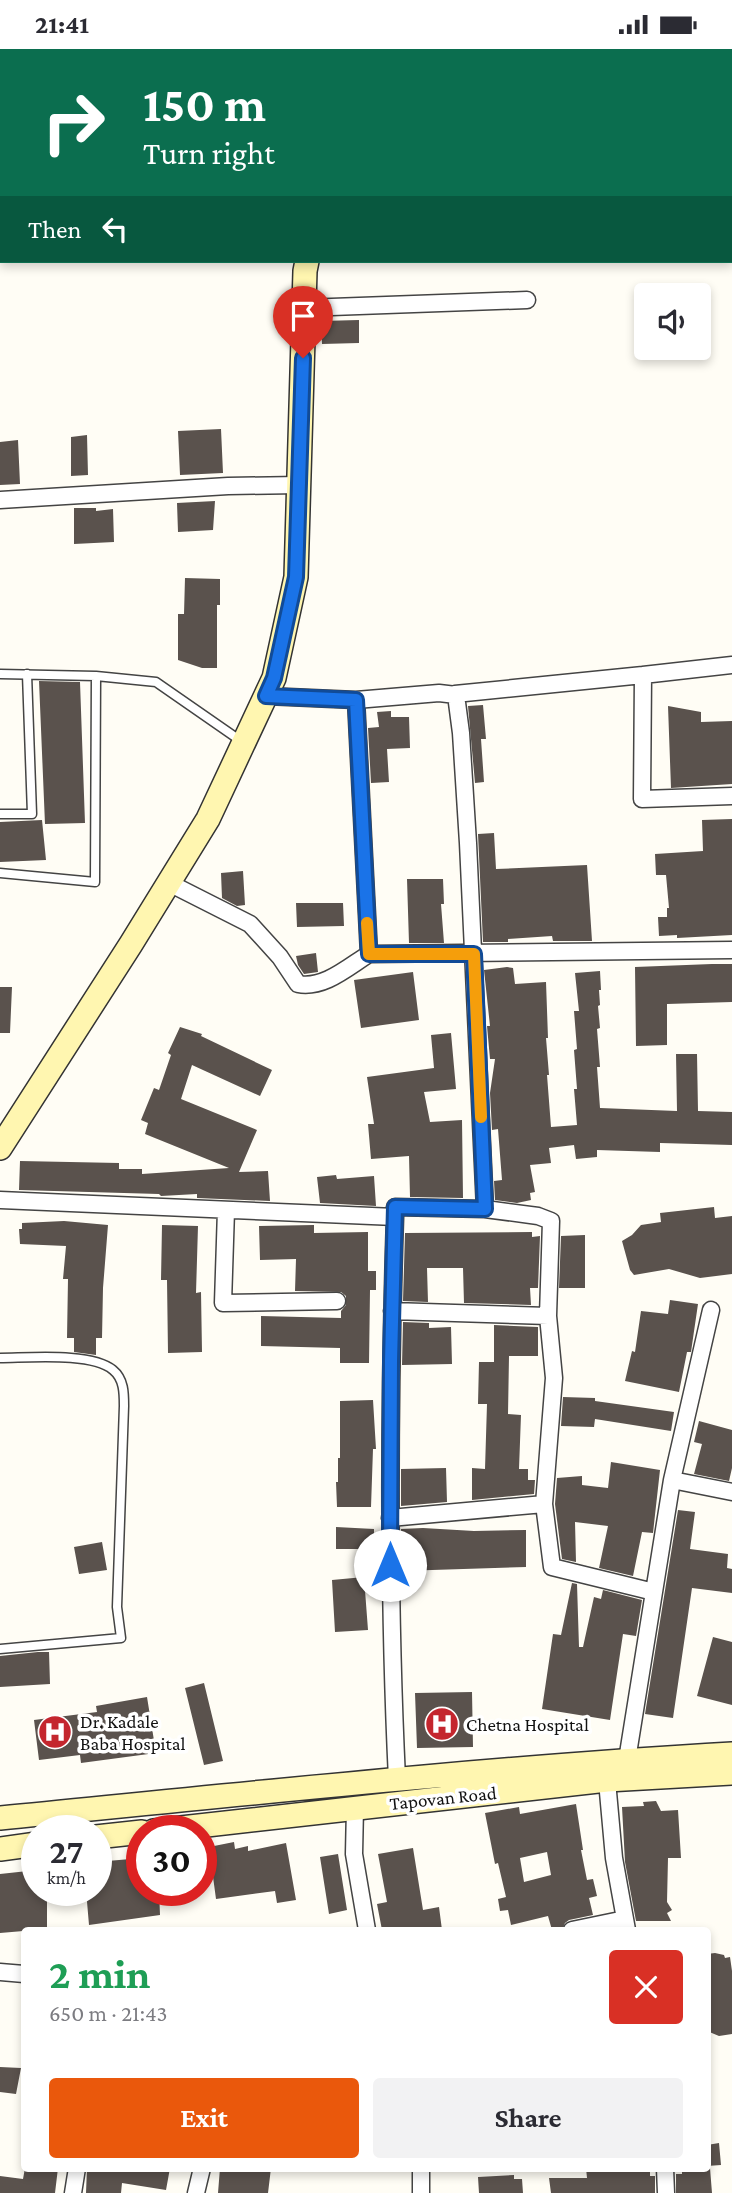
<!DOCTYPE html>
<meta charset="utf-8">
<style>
:root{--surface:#fff;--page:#f2f2f3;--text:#2b2b33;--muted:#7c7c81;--accent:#ea580c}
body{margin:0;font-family:"Crimson Pro",serif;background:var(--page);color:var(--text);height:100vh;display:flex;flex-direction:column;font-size:26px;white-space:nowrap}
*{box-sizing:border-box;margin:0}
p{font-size:23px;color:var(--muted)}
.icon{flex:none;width:38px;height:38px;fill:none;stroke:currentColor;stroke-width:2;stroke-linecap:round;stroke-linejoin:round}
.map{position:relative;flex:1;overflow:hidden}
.side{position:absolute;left:21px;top:1878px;width:690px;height:245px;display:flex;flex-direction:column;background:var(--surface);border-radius:7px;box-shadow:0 4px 10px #0003}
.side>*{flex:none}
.top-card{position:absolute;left:0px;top:0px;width:733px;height:214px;box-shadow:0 4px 10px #0003;background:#0b6e4f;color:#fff;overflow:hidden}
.controls{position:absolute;left:634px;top:234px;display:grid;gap:14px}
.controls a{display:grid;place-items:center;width:77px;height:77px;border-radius:7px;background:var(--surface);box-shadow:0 4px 10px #0003;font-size:35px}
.speed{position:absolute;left:21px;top:1766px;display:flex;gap:14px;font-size:35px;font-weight:700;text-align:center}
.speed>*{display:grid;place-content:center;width:91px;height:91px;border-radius:50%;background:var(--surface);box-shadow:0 4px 10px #0003;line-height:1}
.speed small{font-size:18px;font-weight:400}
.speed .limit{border:10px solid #d22;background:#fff;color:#111}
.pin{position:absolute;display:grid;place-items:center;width:60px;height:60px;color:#fff;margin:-72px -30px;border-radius:50% 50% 50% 0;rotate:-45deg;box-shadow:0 0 7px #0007}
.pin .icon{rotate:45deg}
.me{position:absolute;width:77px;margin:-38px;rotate:0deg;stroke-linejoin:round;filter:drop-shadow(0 0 5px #0008)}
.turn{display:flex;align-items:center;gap:24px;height:147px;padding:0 28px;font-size:32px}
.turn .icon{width:91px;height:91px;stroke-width:2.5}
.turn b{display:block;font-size:49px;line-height:60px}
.then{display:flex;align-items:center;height:66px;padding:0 28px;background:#0003;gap:14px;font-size:26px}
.round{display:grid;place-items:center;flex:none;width:74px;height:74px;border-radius:7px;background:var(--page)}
.head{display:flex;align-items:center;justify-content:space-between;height:119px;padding:0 28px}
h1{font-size:42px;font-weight:700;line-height:52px;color:#1e9e55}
.cta{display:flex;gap:14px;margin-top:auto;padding:14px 28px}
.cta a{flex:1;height:80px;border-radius:7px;background:var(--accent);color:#fff;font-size:28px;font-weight:700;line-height:80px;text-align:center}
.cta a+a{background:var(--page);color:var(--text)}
.status{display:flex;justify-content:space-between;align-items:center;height:49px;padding:0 35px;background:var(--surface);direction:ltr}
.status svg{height:19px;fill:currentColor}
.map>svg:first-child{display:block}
</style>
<div class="status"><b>21:41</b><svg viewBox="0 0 49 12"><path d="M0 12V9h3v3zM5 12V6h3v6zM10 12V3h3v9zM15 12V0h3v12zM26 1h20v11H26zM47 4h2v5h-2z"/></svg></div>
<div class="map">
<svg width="732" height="2144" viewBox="0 0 732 2144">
<rect width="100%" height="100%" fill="#fffdf5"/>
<path fill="#5a524d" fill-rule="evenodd" d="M359 271V294L322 295 321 272Z
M221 380 223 424 180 426 178 382Z
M87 386 88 426 71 427V388Z
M18 391 20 435 0 436V393Z
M215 452 213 481 178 483 177 454Z
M74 459H96V462L113 460 114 493 74 495Z
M185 529 220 530V556H217V619H202L178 611V565H184Z
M39 632 80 633 85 774 45 775Z
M483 656 486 690H481L484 733 475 734 468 657Z
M668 657 701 663V673L732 672V735L671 739Z
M391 662V668H409L410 699 387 700 389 733 371 734 368 679 379 678 377 663Z
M732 770V886L677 889V886L659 887 658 868H667V859H669L666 826H656L655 805 703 802 702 771Z
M42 771 46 811 0 813V773Z
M494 784 496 820 587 816 592 892H553L552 887 508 890V893H483L478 785Z
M243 822 245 856 237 857 222 849 221 824Z
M407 830H443L444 855H441L444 894H409Z
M296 854H343L344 877 297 878Z
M316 904 318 923 304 925 298 916 296 907Z
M712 915H732V953L667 955V996L636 997 635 918Z
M507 918 513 919 515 935 546 933 548 989H546L549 1026H547L551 1078 577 1076 574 1040H577L574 1001 577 1000 574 962H579L575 924 600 922 601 941H599L600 956 598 957 600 979 597 980 600 1018H597L600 1059 677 1062 676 1005H697L698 1062 732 1063V1096L660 1094V1103L597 1101V1108L576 1110 574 1096 549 1099 551 1114 530 1116 535 1143 530 1144 531 1151 517 1154 495 1151 494 1132 502 1131 498 1080 492 1081 490 1044 495 1010H490L487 977H490L484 921Z
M413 923 419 971 361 979 354 931Z
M0 938H12L10 984H0Z
M180 978 202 985 201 987 272 1021 260 1047 192 1016 181 1050 257 1081 239 1123 268 1122 270 1152 197 1149V1145L161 1147 159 1145 19 1141 20 1112 119 1114V1120H142V1125L229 1119 145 1085 148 1074 141 1071 154 1039 159 1041 171 1006 168 1004Z
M451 984 456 1040 424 1043 430 1073 462 1071 463 1149 410 1148 409 1107 371 1110 368 1075H374L367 1028 434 1019 431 986Z
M336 1126 337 1130 374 1127 376 1157 320 1154 317 1128Z
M714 1158 715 1169 732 1167V1225L700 1229 669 1220 634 1226 630 1221 622 1192 632 1186 641 1176 661 1173 660 1164Z
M64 1172 108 1176 103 1239 102 1289H96V1306L74 1303V1289H67L68 1230H63L66 1197 20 1195 19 1180H22V1174Z
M162 1176 198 1177 196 1244 201 1243 202 1303 168 1304 167 1231H161Z
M314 1176V1184L368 1183V1222H376V1241H370L369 1314H340V1299L261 1297V1267L341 1269V1262L346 1256V1247L341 1243 295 1242 296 1210 260 1211 259 1177Z
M532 1183V1188L540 1187 538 1239H530L531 1256 464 1254 463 1219H427L428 1253 403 1252 405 1184Z
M585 1186V1239H559L561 1187Z
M670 1251 698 1255 692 1296 691 1303H687L679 1343 625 1332 632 1302 635 1303 641 1262 668 1265Z
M403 1273 429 1274V1279L451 1278 452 1315 402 1316Z
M494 1276 538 1278V1307H509L508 1365 521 1366 519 1420H528V1431H535L534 1445 472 1451V1419L485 1420 487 1355H478L479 1313H494Z
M563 1348 595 1349V1352L674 1363 671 1382 595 1370 594 1378 561 1377Z
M373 1351 376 1400H373L371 1458H337L336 1433H338V1409H340V1352Z
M699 1372 732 1381V1419L729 1432 694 1425 702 1395 694 1393Z
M611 1413 660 1421 653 1484 642 1483 633 1527 599 1519 608 1477 575 1473 576 1513 562 1510 555 1455 557 1429 582 1427V1436L608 1439Z
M446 1419 447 1453 401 1457V1420Z
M678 1461 695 1463 690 1500 728 1505 727 1519 732 1520V1544L692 1539 673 1669 645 1665Z
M336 1478 374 1480V1500H336Z
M423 1479 474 1482 526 1481V1518L401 1522V1480Z
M102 1493 107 1521 79 1525 74 1498Z
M364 1528 368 1581 335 1583 332 1531Z
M572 1534 577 1535 579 1598H583L594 1548 601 1550 603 1541 642 1551 636 1587 623 1585 610 1671 542 1660 553 1585 561 1586Z
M713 1588 732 1593V1656L697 1647Z
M38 1603H49L50 1635 0 1638V1607Z
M204 1634 223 1712 204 1716 185 1639Z
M472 1643 473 1698 417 1699 415 1644Z
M147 1648 156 1704 81 1714 80 1706 39 1711 34 1671 97 1663 96 1657Z
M656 1752 661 1762 678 1761 681 1809H668L667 1853 672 1861 667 1864 671 1872H636L625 1813 622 1758 644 1757 643 1753Z
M576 1755 583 1801H581L587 1831 593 1830 597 1847 589 1849 593 1866 569 1871 565 1874 562 1881H552L548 1867 511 1876 508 1861 500 1862 498 1850 506 1848 498 1814 495 1815 485 1764 519 1758 520 1765ZM547 1803 551 1826 524 1833 520 1809Z
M234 1793 235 1800 248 1797V1802L286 1794 296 1851 277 1854 275 1842 216 1850 209 1798Z
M413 1799 423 1861 439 1858 442 1881H382L377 1855 387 1853 378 1805Z
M338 1805 347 1861 329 1865 320 1808Z
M142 1809V1841H159L160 1866 89 1876 86 1841H96V1813Z
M37 1821V1841H47V1880L0 1884V1825Z
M715 1904 724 1906 725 1909 730 1908 732 1922V1985L719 1987 707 1982V1905Z
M0 2018 21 2019 16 2045 0 2043Z
M719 2094 721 2116 707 2117V2096Z
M25 2119H58L55 2144H0V2127L23 2130Z
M87 2119H170L166 2141 122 2134 121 2144H86Z
M220 2119H271L268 2144H218Z
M586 2119H650V2127H655V2144H551L549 2129H587Z
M682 2119H710L712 2144H676V2125H682Z
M514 2126V2130H522L523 2144H479L478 2128Z"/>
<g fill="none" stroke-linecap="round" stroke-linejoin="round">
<g stroke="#444" stroke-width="11">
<path id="lane" d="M0 625 96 627 156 633 241 692
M0 765H32L27 625
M0 824 95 833 96 627
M0 1309C28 1309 92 1303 113 1321 124 1330 124 1344 124 1357L117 1558 121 1589 0 1600"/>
</g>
<g stroke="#444" stroke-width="19">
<path id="street" d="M304 259 527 251
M0 451 228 437 299 436
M643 626 732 616
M455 645 643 626 642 750 732 747
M266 647 356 651 439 644 456 646 461 684 468 794 485 1160 395 1158V1168
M356 651 369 905 732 901
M169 834 250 875 280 908 298 935C324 940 348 918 369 905
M0 1151 395 1168C389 1355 388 1543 397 1730
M485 1160 538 1167 551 1172 548 1267 554 1329 544 1455 552 1518 654 1543
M226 1161 223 1254 337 1252
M392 1262 548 1267
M672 1431 711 1261
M390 1469 544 1455
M627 1711 672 1431 732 1443
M606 1721 614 1809 627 1881
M355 1758 354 1805 367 1881
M572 1881 625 1870
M0 1923 24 1925
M421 2119V2144
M665 2119 666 2144
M73 2144 77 2119
M196 2144 202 2119"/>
</g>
<g stroke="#333" stroke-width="26">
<path id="secondary" d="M0 1099 131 895 208 770 274 629 296 528 305 222 307 212
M0 1769C244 1745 487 1719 732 1705
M154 1782 607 1731 732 1724
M96 1788 142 1783
M0 1800 37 1795"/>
</g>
<use href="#lane" stroke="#fff" stroke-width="8"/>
<use href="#street" stroke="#fff" stroke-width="16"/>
<use href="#secondary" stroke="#fff6b0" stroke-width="23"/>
</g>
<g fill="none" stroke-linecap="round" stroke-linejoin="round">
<g stroke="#114b97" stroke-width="18">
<path id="route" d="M303 309 296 528 274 629 266 647 356 651 369 905H474L485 1160 395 1158 391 1312 390 1516"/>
</g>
<use href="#route" stroke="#1a73e8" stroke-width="12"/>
<path stroke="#f59e0b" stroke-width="12" d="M367 874 369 905H474L481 1068"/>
</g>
<defs>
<g id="hospital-disc" transform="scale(1.75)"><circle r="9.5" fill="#c4262e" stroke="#fff"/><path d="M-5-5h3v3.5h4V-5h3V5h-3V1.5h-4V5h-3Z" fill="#fff"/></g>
</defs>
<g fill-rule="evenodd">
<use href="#hospital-disc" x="442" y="1675"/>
<use href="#hospital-disc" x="55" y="1683"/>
</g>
<g text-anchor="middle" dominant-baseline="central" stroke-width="7" stroke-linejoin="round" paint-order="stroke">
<g font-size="19" fill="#111" stroke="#fff" text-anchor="start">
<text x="80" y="1672">Dr. Kadale<tspan x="80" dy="22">Baba Hospital</tspan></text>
<text x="466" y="1675">Chetna Hospital</text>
</g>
<g font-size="19" fill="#111" stroke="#fff">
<text transform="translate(443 1749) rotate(-6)">Tapovan Road</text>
</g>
</g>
</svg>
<div class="controls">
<a><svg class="icon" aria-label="sound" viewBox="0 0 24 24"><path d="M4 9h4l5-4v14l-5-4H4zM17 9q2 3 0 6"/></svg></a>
</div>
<div class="speed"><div>27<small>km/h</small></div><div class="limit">30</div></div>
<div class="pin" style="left:303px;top:309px;background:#d93025"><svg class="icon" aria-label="arrive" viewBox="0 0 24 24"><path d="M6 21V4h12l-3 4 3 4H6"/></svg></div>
<svg class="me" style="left:390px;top:1516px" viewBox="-20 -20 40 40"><circle r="19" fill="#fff"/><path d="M0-13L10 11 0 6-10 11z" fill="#1a73e8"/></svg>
<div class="top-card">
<div class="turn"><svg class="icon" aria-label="right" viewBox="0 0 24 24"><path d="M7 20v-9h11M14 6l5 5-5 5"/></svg><div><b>150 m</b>Turn right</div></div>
<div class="then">Then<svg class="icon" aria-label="left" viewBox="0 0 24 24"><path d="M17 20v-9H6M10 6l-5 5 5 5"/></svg></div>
</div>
<section class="side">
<div class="head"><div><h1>2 min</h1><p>650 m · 21:43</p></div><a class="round" style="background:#d93025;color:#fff"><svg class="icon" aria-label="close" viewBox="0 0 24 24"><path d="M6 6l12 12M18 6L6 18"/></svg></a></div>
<div class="cta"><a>Exit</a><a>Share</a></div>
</section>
</div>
